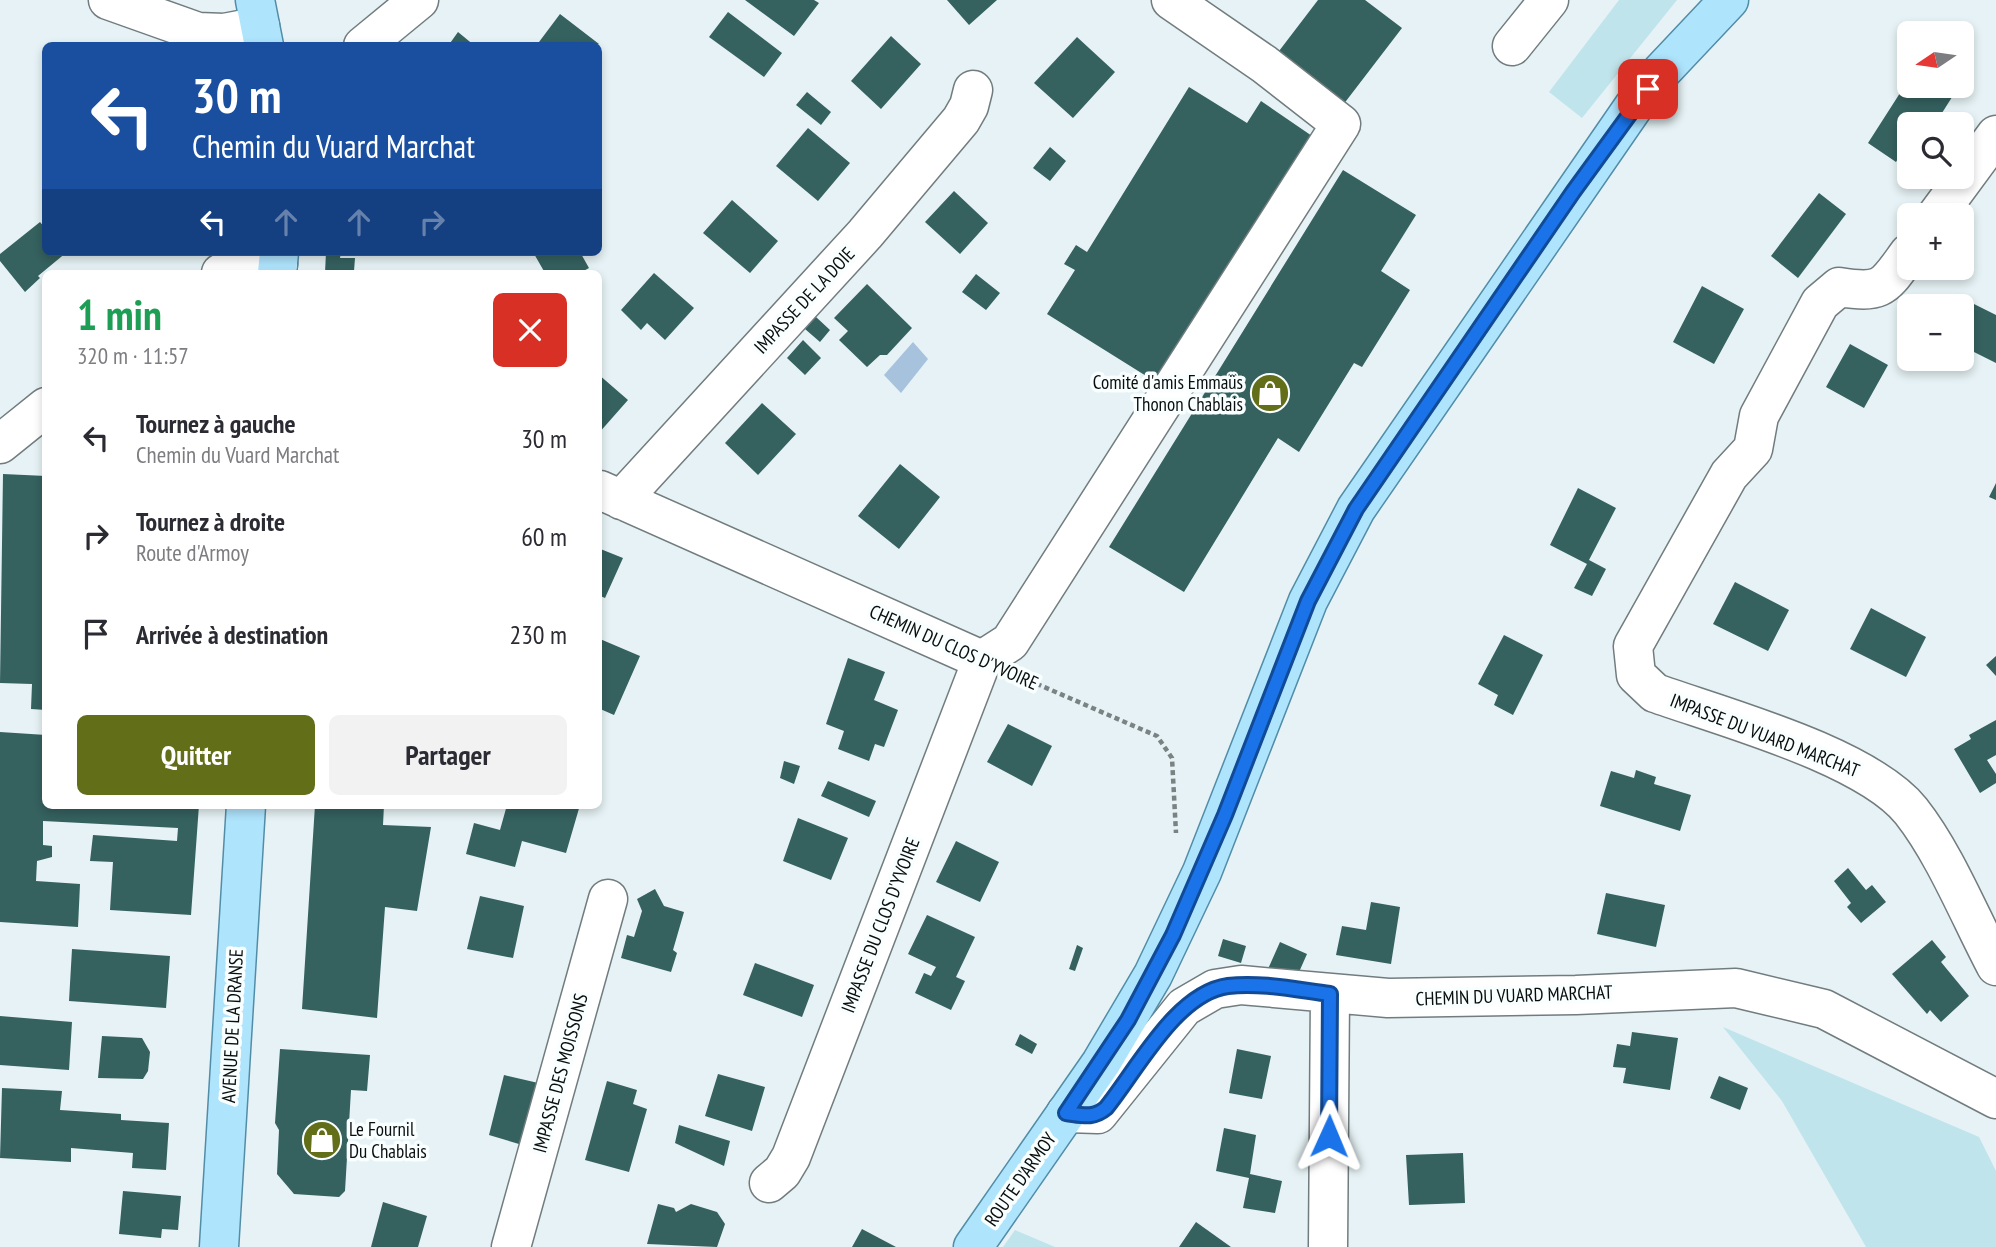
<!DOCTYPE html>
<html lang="fr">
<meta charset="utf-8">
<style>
:root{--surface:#fff;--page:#f2f2f3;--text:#2b2b33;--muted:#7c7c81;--accent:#626e18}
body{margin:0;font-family:"PT Sans Narrow",sans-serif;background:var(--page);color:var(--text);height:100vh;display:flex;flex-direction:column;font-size:26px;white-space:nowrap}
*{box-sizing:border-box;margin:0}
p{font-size:23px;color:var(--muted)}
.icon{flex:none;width:38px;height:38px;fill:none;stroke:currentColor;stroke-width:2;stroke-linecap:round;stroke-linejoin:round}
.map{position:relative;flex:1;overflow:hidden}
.panel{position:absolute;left:42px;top:270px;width:560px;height:539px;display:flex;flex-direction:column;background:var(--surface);border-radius:10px;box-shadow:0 4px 10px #0003}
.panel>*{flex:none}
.guide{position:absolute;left:42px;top:42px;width:560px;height:214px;border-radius:10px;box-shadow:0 4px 10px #0003;background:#1a4fa0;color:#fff;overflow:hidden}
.needle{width:46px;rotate:257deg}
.fabs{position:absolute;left:1897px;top:21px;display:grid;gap:14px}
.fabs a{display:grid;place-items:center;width:77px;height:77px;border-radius:10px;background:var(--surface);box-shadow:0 4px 10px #0003;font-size:35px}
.pin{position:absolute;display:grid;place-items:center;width:60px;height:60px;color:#fff;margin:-30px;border-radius:14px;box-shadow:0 4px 10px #0006}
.me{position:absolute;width:77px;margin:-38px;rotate:1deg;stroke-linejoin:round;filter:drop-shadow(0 0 5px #0008)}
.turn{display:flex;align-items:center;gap:24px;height:147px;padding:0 35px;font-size:32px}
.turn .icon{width:91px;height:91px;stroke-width:2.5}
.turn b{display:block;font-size:49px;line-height:60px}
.lanes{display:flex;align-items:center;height:66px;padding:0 35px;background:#0003;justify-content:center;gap:35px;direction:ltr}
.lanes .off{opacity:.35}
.round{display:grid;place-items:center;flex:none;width:74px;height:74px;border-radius:10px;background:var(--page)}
.summary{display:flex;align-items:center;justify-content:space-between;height:119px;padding:0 35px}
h1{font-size:42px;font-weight:700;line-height:52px;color:#1e9e55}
.action{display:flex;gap:14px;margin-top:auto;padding:14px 35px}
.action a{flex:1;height:80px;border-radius:10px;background:var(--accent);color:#fff;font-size:28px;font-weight:700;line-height:80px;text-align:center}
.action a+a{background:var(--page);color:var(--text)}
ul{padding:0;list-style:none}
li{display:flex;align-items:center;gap:21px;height:98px;padding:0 35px}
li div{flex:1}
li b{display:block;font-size:26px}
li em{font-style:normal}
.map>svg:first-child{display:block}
</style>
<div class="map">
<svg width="1996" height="1247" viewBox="0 0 1996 1247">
<rect width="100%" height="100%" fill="#e6f2f5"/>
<path fill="#c0e4eb" d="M1619 0H1677L1582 118 1549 92Z
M1723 1027 1979 1137 1996 1171V1247H1866L1782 1101Z
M1015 1230 1055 1247H1003Z"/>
<path fill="#a7c2dd" d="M913 342 928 359 901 393 884 375Z"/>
<path fill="#35615f" d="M745 0H814L819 3 794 36Z
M947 0H997L969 25Z
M1318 0H1365L1402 28 1343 105 1276 55Z
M728 12 782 53 764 77 709 37Z
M560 14 599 44 536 46Z
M458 32 475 46H448Z
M891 36 921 64 881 109 851 81Z
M1077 37 1115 72 1073 118 1034 83Z
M1909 79V86H1941L1954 94 1935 124 1922 121 1909 124V141L1896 162 1868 143Z
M1189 87 1247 123 1261 101 1312 136 1159 384 1047 314 1075 270 1064 264 1076 245 1087 252Z
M807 92 831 112 821 125 796 105Z
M808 128 850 163 818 201 776 166Z
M1050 147 1066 161 1050 181 1033 168Z
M1343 170 1416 215 1381 271 1410 290 1362 367 1354 363 1299 452 1278 438 1184 592 1109 547Z
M954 191 988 223 960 254 925 222Z
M1819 193 1846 214 1798 278 1771 256Z
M732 200 778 241 750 273 703 233Z
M40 222 46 229V252H67L38 276 40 278 25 292 0 261V254Z
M326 252H341L340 258H355L354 271 325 273Z
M533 252H580L589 268 580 273H545Z
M654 273 694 308 665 340 647 323 641 330 621 310Z
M976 274 1000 293 986 310 962 292Z
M867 284 912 328 887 355H880L867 367 839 340 848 331 834 318Z
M1702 286 1744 309 1714 364 1673 342Z
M1970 302 1996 315V363L1962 346V320Z
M816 317 830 330 820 342 805 329Z
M803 340 821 358 805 375 787 358Z
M1850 344 1888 365 1864 408 1826 387Z
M598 374 628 400 598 434Z
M762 403 796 434 758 475 725 443Z
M900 464 940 497 899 549 858 516Z
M3 474 46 476V710L31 709 32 684 0 683Z
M1996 483V500L1989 497Z
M1578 488 1616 508 1589 560 1606 569 1592 596 1574 588 1587 564 1550 545Z
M598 548 623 558 605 598 598 595Z
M1735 582 1789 610 1768 651 1713 624Z
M1871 608 1926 637 1906 677 1850 649Z
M1504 635 1543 655 1513 715 1494 705 1498 695 1478 684Z
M600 639 640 656 614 715 598 708Z
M1996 656V676L1986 665Z
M848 658 885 672 874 700 898 710 884 747 875 744 869 761 838 749 844 731 826 724Z
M1996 720V755L1987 760 1996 774V783L1980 793 1954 749 1971 739 1969 735Z
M1008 724 1052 746 1032 786 987 762Z
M0 732 46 735V805H199L191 915 110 910 113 862 90 861 93 835 177 841 178 828 43 821V845L52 846V857L37 861 36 881 80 884 78 927 0 922Z
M784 761 800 766 794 784 780 778Z
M1636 770 1656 777 1654 784 1691 795 1680 831 1600 806 1611 771 1634 778Z
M828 781 876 801 869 817 821 796Z
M315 805H384L383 825 431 827 417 911 385 907 377 1018 302 1009Z
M507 805H580L566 853 522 841 515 867 466 854 474 823 500 830Z
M798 818 848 838 831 880 783 861Z
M956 841 999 862 980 902 936 882Z
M1848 868 1866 890 1872 885 1886 902 1861 923 1847 907 1851 903 1834 881Z
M655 889 664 906 684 912 673 950 677 953 671 972 621 958 627 935 634 937 642 911 637 899Z
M1606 893 1665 905 1656 947 1597 934Z
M480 896 524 906 513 958 467 949Z
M1371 902 1400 907 1391 964 1336 955 1342 926 1366 930Z
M927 915 975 937 956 977 965 981 951 1010 915 993 924 973 931 976 936 967 908 954Z
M1223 939 1246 946 1241 963 1218 956Z
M1932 940 1946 957 1941 962 1969 996 1941 1022 1930 1010 1927 1014 1892 974Z
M1280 942 1307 954 1295 981 1268 969Z
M1077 945 1083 948 1075 971 1069 969Z
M72 949 170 956 166 1008 69 1001Z
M755 963 814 985 802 1017 743 995Z
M0 1016 72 1022 69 1070 0 1065Z
M1632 1032 1678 1038 1670 1090 1623 1083 1626 1068 1613 1067 1617 1044 1630 1046Z
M1020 1034 1037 1044 1032 1054 1015 1045Z
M102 1036 142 1038 150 1052 148 1071 143 1079 98 1078Z
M280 1049 370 1055 367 1091 351 1090 345 1191 339 1197 294 1194 277 1174 279 1130 275 1123Z
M1237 1049 1271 1056 1262 1099 1229 1093Z
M718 1074 765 1087 752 1131 705 1116Z
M504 1075 547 1085 529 1147 489 1135Z
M1719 1076 1748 1088 1740 1110 1710 1098Z
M607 1081 637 1090 633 1104 647 1109 629 1172 585 1160Z
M2 1088 62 1091 60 1110 121 1114V1120L169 1123 166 1170 132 1168 133 1153 71 1148V1162L0 1158Z
M679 1125 730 1141 724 1166 675 1143Z
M1224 1128 1256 1135 1250 1174 1282 1181 1275 1213 1243 1208 1249 1178 1216 1171Z
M1463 1153 1465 1203 1409 1205 1406 1155Z
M123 1191 181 1196 178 1230 162 1229 161 1238 119 1234Z
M383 1202 427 1216 418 1247H371Z
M658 1204 674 1208 676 1212 691 1204 717 1212 725 1224 717 1247 647 1244Z
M1196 1222 1231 1247H1179Z
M862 1229 896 1247H852Z"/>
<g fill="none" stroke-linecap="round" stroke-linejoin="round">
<g stroke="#717c7e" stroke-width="41">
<path id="minor" d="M108 0 198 32 224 33 260 26
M363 46 419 0
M1512 46 1549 0
M1937 215 1996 135
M1909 253C1884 287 1884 294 1839 287L1820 303 1759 416 1753 449 1729 475 1633 646 1636 675 1655 693C1723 717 1867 756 1911 811 1945 854 1970 917 1996 966
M221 273 242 262 278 264
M0 444 46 407
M600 490 982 660
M621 500 865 234 961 120 969 106 973 90
M982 660 1010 642 1341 124 1264 64 1171 0
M1066 1113 1098 1114 1184 1007 1215 989 1241 985 1388 998 1576 995 1736 988 1824 1009 1996 1099
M769 1183 782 1172 791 1157 982 660
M511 1247 608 899
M1328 1247 1330 994"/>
</g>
<g stroke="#528da8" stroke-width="41">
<path id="major" d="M255 0 264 46
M277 273 279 252
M219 1247 246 805
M973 1247 1101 1063 1153 975 1202 872 1308 601 1356 509 1634 106 1662 71 1729 0"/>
</g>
<path stroke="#7a8384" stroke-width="4.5" stroke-dasharray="5 3.5" stroke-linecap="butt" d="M1021 677 1157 736 1172 758 1176 833"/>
<use href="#minor" stroke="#fff" stroke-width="38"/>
<use href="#major" stroke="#afe4fd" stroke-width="38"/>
</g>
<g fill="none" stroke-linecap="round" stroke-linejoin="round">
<g stroke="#114b97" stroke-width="18">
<path id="route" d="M1329 1136 1330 994C1298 990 1261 982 1228 986 1176 993 1137 1070 1106 1108 1093 1119 1082 1115 1066 1113L1128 1020 1173 935 1225 815 1308 601 1356 509 1573 192 1648 89"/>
</g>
<use href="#route" stroke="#1a73e8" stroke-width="12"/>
</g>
<defs>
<g id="shop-disc" transform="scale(2.0125)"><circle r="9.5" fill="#626e18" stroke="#f9feff"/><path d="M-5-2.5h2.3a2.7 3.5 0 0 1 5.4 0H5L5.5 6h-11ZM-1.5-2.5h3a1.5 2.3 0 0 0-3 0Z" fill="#fff"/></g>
</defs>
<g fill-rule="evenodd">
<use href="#shop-disc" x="1270" y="393"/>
<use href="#shop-disc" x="322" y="1140"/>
</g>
<g text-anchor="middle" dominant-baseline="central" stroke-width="7" stroke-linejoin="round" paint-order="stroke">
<g font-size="19" fill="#090d0d" stroke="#f9feff">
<text transform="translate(804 300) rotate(-47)">IMPASSE DE LA DOIE</text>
<text transform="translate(954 647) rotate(24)">CHEMIN DU CLOS D'YVOIRE</text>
<text transform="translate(1765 735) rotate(21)">IMPASSE DU VUARD MARCHAT</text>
<text transform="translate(880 925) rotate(-69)">IMPASSE DU CLOS D'YVOIRE</text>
<text transform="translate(1514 995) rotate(-2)">CHEMIN DU VUARD MARCHAT</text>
<text transform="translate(232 1026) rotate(-87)">AVENUE DE LA DRANSE</text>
<text transform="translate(560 1073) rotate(-75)">IMPASSE DES MOISSONS</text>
<text transform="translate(1020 1179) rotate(-55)">ROUTE D'ARMOY</text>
</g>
<g font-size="19" fill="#090d0d" stroke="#f9feff" text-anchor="end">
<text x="1243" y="382">Comité d'amis Emmaüs<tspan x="1243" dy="22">Thonon Chablais</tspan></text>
<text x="349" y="1129" text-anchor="start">Le Fournil<tspan x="349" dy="22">Du Chablais</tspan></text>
</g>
</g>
</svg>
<div class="fabs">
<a><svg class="needle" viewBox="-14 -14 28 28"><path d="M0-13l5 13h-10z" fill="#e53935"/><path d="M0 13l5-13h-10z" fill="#7c7c81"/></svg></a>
<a><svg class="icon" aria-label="search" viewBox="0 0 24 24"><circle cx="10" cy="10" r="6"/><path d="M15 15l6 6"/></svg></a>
<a>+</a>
<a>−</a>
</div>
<div class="pin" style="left:1648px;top:89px;background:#d93025"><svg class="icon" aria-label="arrive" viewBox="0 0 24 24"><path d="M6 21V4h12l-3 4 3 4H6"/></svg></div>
<svg class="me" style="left:1329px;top:1136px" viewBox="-20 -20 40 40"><path d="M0-17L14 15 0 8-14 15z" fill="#1a73e8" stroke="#fff" stroke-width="4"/></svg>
<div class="guide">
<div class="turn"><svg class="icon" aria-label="left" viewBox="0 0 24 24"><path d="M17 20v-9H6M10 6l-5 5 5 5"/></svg><div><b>30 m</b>Chemin du Vuard Marchat</div></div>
<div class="lanes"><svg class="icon" aria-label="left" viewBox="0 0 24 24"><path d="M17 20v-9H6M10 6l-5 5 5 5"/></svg><svg class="icon off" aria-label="ahead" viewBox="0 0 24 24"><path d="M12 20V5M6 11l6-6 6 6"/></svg><svg class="icon off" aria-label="ahead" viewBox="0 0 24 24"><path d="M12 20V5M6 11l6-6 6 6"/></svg><svg class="icon off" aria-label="right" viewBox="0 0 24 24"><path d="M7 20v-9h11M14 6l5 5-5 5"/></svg></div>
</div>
<section class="panel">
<div class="summary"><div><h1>1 min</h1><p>320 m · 11:57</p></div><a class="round" style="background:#d93025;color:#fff"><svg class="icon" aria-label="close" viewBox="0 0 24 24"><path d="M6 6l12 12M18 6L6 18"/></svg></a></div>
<ul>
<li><svg class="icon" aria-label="left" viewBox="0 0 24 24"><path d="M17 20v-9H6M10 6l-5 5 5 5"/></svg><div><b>Tournez à gauche</b><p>Chemin du Vuard Marchat</p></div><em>30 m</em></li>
<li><svg class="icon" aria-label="right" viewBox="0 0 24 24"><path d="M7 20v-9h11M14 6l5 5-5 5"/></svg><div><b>Tournez à droite</b><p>Route d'Armoy</p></div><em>60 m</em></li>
<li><svg class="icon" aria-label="arrive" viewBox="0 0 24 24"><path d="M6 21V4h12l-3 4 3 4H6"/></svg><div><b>Arrivée à destination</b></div><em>230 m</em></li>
</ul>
<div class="action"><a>Quitter</a><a>Partager</a></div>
</section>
</div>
